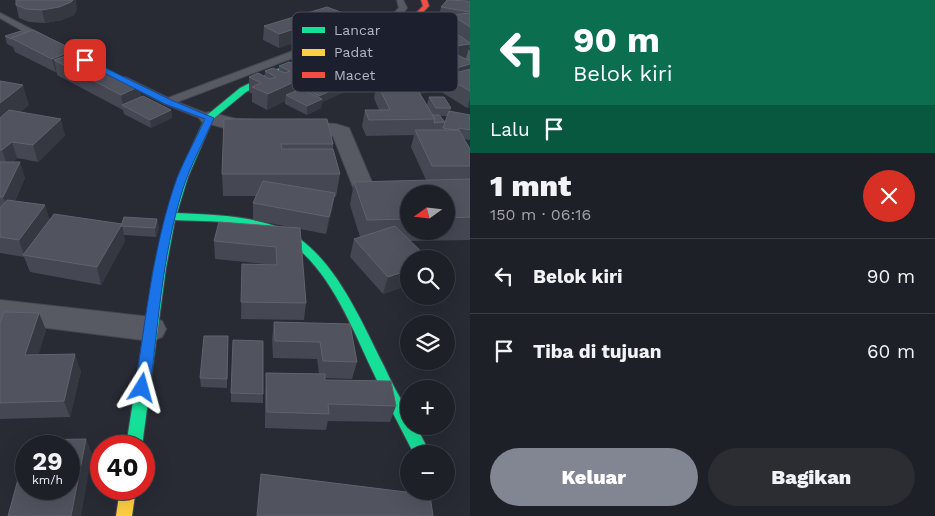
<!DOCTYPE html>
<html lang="id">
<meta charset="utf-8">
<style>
:root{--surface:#1e2027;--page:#2b2d33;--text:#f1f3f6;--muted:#a1a3a7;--line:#3c3e44;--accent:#828592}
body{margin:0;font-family:"Work Sans",sans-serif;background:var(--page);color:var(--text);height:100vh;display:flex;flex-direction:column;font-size:19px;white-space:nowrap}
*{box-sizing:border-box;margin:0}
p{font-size:16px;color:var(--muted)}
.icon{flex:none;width:28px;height:28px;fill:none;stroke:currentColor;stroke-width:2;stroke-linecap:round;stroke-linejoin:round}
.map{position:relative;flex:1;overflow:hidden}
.panel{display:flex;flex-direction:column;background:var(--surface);width:465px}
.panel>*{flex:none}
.top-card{background:#0b6e4f;color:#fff;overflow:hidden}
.needle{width:32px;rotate:255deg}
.fabs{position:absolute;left:400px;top:185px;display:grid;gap:10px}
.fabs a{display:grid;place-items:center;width:55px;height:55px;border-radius:50%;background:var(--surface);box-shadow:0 5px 20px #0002,0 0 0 1px var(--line);font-size:25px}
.speed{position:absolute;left:15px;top:435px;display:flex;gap:10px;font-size:25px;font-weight:700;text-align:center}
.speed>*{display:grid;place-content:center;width:65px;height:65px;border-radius:50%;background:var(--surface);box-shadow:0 5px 20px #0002,0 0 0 1px var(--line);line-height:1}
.speed small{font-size:12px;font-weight:400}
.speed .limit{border:8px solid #d22;background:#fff;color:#111}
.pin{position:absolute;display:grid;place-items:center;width:42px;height:42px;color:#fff;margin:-21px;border-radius:10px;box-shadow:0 2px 8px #0006}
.me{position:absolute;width:55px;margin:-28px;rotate:8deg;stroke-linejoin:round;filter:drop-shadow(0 0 4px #0008)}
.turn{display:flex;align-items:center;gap:18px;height:105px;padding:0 20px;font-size:22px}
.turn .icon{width:65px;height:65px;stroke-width:2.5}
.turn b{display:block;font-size:35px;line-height:42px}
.then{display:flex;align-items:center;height:48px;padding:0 20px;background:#0003;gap:10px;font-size:19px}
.round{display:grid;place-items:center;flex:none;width:52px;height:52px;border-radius:26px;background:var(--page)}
.head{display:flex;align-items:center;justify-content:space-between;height:85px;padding:0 20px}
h1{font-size:30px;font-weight:800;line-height:38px}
.cta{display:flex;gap:10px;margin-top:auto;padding:10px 20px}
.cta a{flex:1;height:58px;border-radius:30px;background:var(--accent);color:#fff;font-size:20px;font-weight:800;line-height:58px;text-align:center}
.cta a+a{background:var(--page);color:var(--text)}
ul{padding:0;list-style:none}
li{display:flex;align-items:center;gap:15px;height:75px;padding:0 20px;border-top:1px solid var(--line)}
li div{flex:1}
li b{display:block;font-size:19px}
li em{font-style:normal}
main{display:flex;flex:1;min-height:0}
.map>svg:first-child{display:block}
</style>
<main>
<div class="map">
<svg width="470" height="516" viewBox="0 0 470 516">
<rect width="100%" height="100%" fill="#282b34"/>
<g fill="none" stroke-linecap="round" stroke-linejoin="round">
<g stroke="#464851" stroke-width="2">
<path id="lane" d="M397 0H403L407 8 400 17 177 102 213 116V120H205L165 104 119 80 124 77 127 78 168 98 394 13 399 8Z
M0 13 48 38 49 40 42 42 0 18Z"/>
</g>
<g stroke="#464851" stroke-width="2">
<path id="street" d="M414 14 419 15 470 51V64L464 62 409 21 407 18 409 15Z
M209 112 236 119 336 124 349 128 376 192 373 197 365 199 357 197 333 136 236 131 202 122 199 118 202 114Z
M0 300 151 317 162 321 166 329 162 337 151 341 0 322Z"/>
</g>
<g stroke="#464851" stroke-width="2">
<path id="fast" d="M290 63 297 65 246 92 213 119 188 177 177 213C211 215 246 215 278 227 331 247 360 319 384 366 391 382 400 398 409 413V426H416L429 451 428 454H414C400 427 386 400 373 372 352 328 328 264 283 238 252 219 210 222 175 220L166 268 142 446H126L154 268 166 216 178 177 206 116 240 88Z"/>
</g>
<g stroke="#464851" stroke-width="2">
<path id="slow" d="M120 489H136L132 516H116Z"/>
</g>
<g stroke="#464851" stroke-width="2">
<path id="jam" d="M421 0H427L429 6 416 19 296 67 289 65 412 17 423 6Z"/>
</g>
<use href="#lane" fill="#585a63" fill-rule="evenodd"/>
<use href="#street" fill="#585a63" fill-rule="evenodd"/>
<use href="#fast" fill="#16e098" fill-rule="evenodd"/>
<use href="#slow" fill="#ffcf43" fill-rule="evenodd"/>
<use href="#jam" fill="#f24e42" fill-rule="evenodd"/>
</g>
<path fill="#454752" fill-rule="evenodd" d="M470 1V49L469 48 466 58H464L470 61V107L467 108 440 91 441 88 420 94 427 105 429 97 451 108 450 111 470 115V140L464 139 470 149V240L411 241 409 259V285L383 294 350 257 354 239 360 237 350 205 354 182 426 180 411 147 414 135 366 136 362 126 365 110H379L374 98 377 83 399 82 388 76 391 61 403 58 392 47 393 40 418 37 421 26 448 28 450 22 438 20 441 7ZM440 116H447L443 130 445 122ZM409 194H446V231H409Z
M16 5 77 9 74 15 62 20 45 23 29 22 19 18Z
M264 26H341L279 48 263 40Z
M5 36 75 55 140 86 141 97 171 110 172 118 151 128 124 114 123 110 57 75V73L15 52 13 47 7 44Z
M337 46 391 54 388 68 342 71 337 64 335 77 359 78 358 86 322 102 321 108 307 115 285 104V101L267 110 252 102V94L249 92V77H265V71H279V66L292 63 293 59 336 62 335 61Z
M0 81 29 105 20 112 65 135 38 162 17 158 13 162 25 178 15 201 45 205 49 219 122 224 157 219 159 228 156 237 124 235 125 241 101 285 30 272 24 257 0 253Z
M224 119 333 144V149L340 174 336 197 334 196 332 210 326 234 300 229 306 303 304 320 241 319 242 264 275 265 215 259 214 241 290 227 253 220V203L256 196H223L222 174Z
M274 322 350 324 357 362 352 379 325 378V380L396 406 390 422 328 421 326 430 265 428V390L266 373 319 374 317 359 273 358 272 339Z
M0 323 46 330 38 355 81 371 70 417 0 419Z
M228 336 227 388 201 387 200 378Z
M231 393 263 394V403L231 402Z"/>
<path fill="#353741" d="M73 0H76L77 9 74 15 62 20 45 23 42 10Z
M343 13 341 26 279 48V34Z
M470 44 466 58 445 61 449 47Z
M438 48 436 56 420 57V61L407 62 409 54 420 50Z
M74 50 77 65 54 60 57 73H56L52 59Z
M337 62 335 77 307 89 306 91 286 95 285 101 267 110 268 94Z
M470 64V75L444 76 441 88 418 95 422 79 446 73 447 71Z
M359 78 358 86 322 102 321 108 307 115V106L318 101 319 96Z
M23 85 29 105 0 129V103Z
M140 86 142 102 123 106 121 95Z
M470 99V107L467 108Z
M171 110 172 118 151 128 150 120Z
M61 119 65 135 38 162 33 145Z
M12 142 17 158 8 167 2 150Z
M20 162 25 178 9 214 3 197Z
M335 193 332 210 326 234 329 217Z
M45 205 50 223 24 255 19 240Z
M157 219 159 228 156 237 155 228Z
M122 224 125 241 101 285 97 267Z
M409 270V285L383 294 388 277Z
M39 313 46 330 33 372 25 355Z
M75 354 81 371 70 417 64 401Z
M86 439 92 454 81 516H71Z"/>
<path fill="#51535e" stroke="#60636e" d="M16 0H73L71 2 59 7 42 10 26 9 16 5Z
M447 0 470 1V12L441 7Z
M327 7 343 13 279 34 264 26Z
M470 13V27L452 15Z
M441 23 470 43V44L449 47 421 26Z
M33 30 74 50 52 59 11 38Z
M21 31 25 33 11 38V39L5 36Z
M447 50 470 61V64L447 71 421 57Z
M72 54 140 86 121 95 54 60Z
M302 55 315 60 324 57 337 62 268 94 252 87 261 83 249 77 258 73 270 79 276 77 265 71 273 68 285 73 290 71 279 66 289 62 300 67 306 64 293 59Z
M470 69V91L444 76Z
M347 72 359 78 319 96 307 89Z
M0 81 23 85 0 103Z
M413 82 435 119 369 120 365 110H390L377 83Z
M301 89 322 99 307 106 286 95Z
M143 96 171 110 150 120 122 105Z
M429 97H444L451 108H436Z
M9 110 61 119 33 145 12 142 2 150H0V118Z
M449 111 470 115V130L459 128 458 130H454L443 128Z
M432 115H439L445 122 434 123 435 119Z
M224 119H327L333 144H281L282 149H333L340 174H222Z
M415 130H459L470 149V166H432Z
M0 162H20L3 197H0Z
M470 179V217L446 218V194H409V219L367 220 354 182Z
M263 181 335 193 329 217 253 203Z
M7 200 45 205 19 240 0 237V208Z
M54 214 122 224 97 267 23 255Z
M124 217 157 219 155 228 121 226Z
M219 222 300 228 306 303 241 302 242 264 277 265 276 247 214 241Z
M395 226 429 259H409V270L388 277 354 239Z
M4 312 39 313 25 355 75 354 64 401 0 403V323Z
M274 322 350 324 357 362 323 361 320 342 275 341Z
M204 336H228L227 379 200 378Z
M233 340 263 341V394L231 393Z
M266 373 325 374V380L391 381 396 406 328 404 329 414 267 412Z
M86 439 71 516H8L26 450V489H69V446H27L29 440Z
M261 474 430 495 433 516H257Z"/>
<path fill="#1a73e8" stroke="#114b97" d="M85 58 171 100 214 118C205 138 195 157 187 177 163 244 159 318 150 388L148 392 142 394 137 392 135 388C146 318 153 245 177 178 185 158 196 139 205 119L165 104 83 62V59Z"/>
<rect x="292" y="12" width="166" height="80" rx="8" fill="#1c202e" stroke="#494d5b" stroke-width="1"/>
<rect x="302" y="27" width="23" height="6" fill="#16e098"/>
<rect x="302" y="49" width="23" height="7" fill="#ffcf43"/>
<rect x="302" y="72" width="23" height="6" fill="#f24e42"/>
<g font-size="14" fill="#b2b6c5">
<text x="334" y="35">Lancar</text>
<text x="334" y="57">Padat</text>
<text x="334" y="80">Macet</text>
</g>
</svg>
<div class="fabs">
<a><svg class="needle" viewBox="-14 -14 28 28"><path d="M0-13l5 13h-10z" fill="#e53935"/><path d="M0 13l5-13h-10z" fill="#a1a3a7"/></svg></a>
<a><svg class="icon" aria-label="search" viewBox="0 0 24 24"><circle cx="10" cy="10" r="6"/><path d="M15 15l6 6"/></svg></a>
<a><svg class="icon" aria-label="layers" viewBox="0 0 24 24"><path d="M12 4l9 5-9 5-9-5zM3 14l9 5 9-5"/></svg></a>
<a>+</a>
<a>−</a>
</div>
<div class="speed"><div>29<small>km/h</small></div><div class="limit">40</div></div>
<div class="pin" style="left:85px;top:60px;background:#d93025"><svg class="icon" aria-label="arrive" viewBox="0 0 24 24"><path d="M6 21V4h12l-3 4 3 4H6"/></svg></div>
<svg class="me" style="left:142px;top:388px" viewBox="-20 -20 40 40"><path d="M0-17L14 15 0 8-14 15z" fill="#1a73e8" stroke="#fff" stroke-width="4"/></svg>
</div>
<section class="panel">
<div class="top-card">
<div class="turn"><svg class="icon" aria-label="left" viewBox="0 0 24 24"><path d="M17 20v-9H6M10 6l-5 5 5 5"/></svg><div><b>90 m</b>Belok kiri</div></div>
<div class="then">Lalu<svg class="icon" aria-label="arrive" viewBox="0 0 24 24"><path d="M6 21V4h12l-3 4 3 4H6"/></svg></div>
</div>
<div class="head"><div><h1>1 mnt</h1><p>150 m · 06:16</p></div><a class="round" style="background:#d93025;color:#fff"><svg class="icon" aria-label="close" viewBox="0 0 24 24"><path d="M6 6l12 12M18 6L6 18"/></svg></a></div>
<ul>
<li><svg class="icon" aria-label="left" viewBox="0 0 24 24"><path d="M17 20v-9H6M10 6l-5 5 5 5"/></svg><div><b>Belok kiri</b></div><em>90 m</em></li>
<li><svg class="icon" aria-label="arrive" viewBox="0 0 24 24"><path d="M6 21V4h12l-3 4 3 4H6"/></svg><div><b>Tiba di tujuan</b></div><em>60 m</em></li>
</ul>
<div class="cta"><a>Keluar</a><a>Bagikan</a></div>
</section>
</main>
